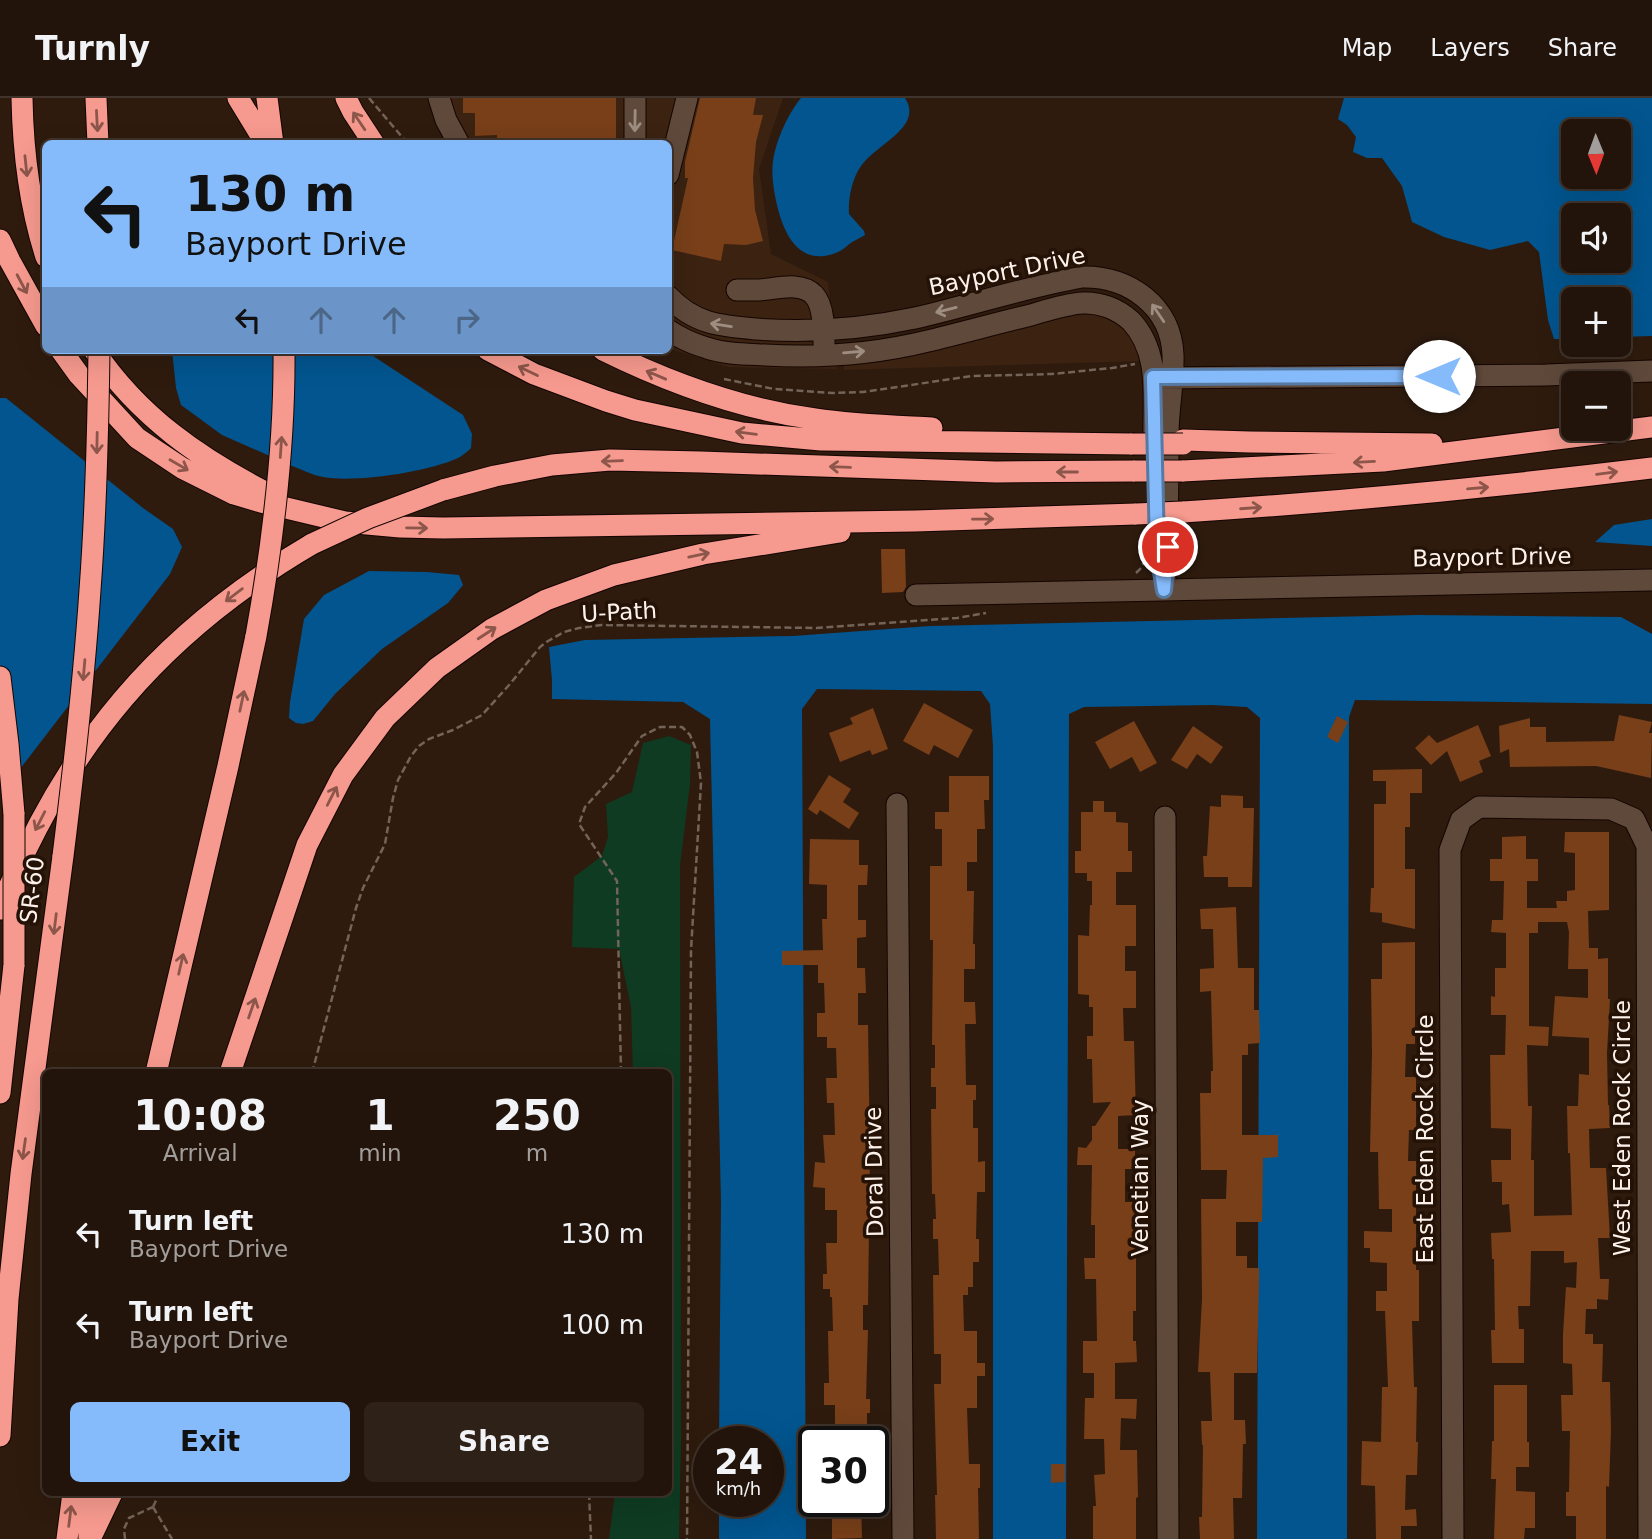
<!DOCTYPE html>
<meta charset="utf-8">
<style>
:root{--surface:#22140a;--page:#2e2118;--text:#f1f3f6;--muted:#a29e9c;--line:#3f332b;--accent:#86bbfb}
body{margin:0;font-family:"DejaVu Sans",sans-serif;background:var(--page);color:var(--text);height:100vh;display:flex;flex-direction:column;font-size:26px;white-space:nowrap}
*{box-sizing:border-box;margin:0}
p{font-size:23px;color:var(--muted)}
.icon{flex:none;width:38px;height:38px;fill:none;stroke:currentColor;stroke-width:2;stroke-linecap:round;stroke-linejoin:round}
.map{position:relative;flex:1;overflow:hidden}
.details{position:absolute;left:42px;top:971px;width:630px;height:427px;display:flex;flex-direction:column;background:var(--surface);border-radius:10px;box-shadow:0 7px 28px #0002,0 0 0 2px var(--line)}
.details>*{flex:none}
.top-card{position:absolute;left:42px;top:42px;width:630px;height:214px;border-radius:10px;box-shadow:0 7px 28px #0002,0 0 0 2px var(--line);background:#86bbfb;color:#111;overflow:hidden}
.needle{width:46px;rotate:179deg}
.controls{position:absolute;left:1561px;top:21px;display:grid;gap:14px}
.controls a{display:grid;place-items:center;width:70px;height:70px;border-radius:10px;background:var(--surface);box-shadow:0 7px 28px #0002,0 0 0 2px var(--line);font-size:35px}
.speed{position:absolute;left:693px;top:1328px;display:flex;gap:14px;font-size:35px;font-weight:700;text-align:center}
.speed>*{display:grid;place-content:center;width:91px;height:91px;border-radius:50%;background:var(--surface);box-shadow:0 7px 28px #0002,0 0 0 2px var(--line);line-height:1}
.speed small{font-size:18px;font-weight:400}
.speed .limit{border:4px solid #111;border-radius:10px;background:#fff;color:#111}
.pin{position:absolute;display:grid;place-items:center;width:60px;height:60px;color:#fff;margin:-30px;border:4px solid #fff;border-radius:50%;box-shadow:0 2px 7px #0007}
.me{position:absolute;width:77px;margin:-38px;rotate:270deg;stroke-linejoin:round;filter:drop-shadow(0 0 5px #0008)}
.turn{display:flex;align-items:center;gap:24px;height:147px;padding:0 28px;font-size:32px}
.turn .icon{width:91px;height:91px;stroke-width:2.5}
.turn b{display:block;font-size:49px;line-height:60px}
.lanes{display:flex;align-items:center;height:66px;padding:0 28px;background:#0003;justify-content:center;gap:35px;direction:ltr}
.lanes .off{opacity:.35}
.eta{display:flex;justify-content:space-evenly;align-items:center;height:119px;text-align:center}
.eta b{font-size:42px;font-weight:600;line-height:49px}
.cta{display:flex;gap:14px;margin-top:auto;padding:14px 28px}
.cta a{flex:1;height:80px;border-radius:10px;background:var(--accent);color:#111;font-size:28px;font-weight:600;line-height:80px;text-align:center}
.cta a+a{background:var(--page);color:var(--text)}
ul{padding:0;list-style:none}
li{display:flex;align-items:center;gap:21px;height:91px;padding:0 28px}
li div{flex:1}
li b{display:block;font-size:26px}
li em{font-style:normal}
header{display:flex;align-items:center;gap:42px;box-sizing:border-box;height:98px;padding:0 35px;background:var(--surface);border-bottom:2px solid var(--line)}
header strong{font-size:33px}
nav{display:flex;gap:38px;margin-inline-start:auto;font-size:24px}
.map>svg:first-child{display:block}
</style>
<header>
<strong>Turnly</strong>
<nav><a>Map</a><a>Layers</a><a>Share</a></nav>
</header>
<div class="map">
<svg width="1652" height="1441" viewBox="0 0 1652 1441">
<rect width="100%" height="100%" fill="#2e1b0e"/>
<path fill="#3b2211" d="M431 0H783L759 71 771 156 828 184 837 271 728 269 674 252 669 247 668 46 449 45Z
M1088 214 1106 217 1129 233 1143 263 844 272 843 264 1070 216Z"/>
<path fill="#0f3b22" d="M669 638 691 647 690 686 680 767 681 1342 679 1441H609L615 1395H668V975H633L631 909 619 851 572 849 574 779 602 758 608 739 606 706 632 694 643 645Z"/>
<path fill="#02558f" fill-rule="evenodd" d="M801 0H905C924 29 876 46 861 68 852 81 848 100 849 116L864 133 865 137C862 139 859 140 856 142 849 145 845 151 838 154 801 170 784 138 777 107 773 90 770 71 775 53 779 36 790 13 801 0Z
M1344 0H1652V238L1619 239V201H1573V241H1554L1548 222 1539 154 1528 143 1490 152 1444 139 1412 124 1402 88 1382 60H1367L1353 54 1356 39 1347 27 1338 21ZM1573 33H1619V79H1573ZM1573 117H1619V163H1573Z
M172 252H276L272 359 222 337 181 307 176 290Z
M291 252H364L463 317 472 336 471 350C467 354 462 358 458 360 428 374 355 385 323 379 311 377 299 370 287 366Z
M0 300H6L143 410 173 431 182 449 170 476 13 680 0 681Z
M1652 421V448L1595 444 1614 427Z
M369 473 427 474 459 477 463 487 448 505 382 551 335 596 313 623 303 626 296 625 289 620 290 604 304 521 324 497Z
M1418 517 1621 519 1652 536V606L1355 602 1349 619 1347 1441H1257L1260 620 1247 609 1212 607 1084 609 1069 616 1066 1441H993V648L990 606 981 593 817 591 802 611 806 1441H719V1404H768V1344H719L721 1105 710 621 683 604 552 601V582L549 549 585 542 793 538 930 528Z"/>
<path fill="#783f19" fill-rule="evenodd" d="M463 0H616V46H497V37L475 38V15H463Z
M700 0H756L753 17H763L756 44 753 80 755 112 763 143 746 147 724 146 721 163 672 152 688 80H685V64Z
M881 451H905L906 489 903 494 882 495Z
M924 605 973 632 958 660 934 647 929 657 903 643Z
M873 610 888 651 872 657 870 652 840 664 829 635 853 626 850 620Z
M1619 617 1652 624 1649 635H1652L1651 680 1596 668 1510 669 1509 651 1500 655 1499 628 1530 620V629H1546V644L1614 643Z
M1337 618 1348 624 1338 645 1327 639Z
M1134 623 1157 665 1140 674 1132 659 1110 671 1095 644Z
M1478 627 1491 658 1479 663 1483 674 1460 684 1447 653 1431 667 1415 650 1429 637 1437 645Z
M1193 628 1223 649 1211 666 1197 656 1187 671 1171 662Z
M1422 671V695H1410V729H1405V771H1415V831L1382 824V815L1370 814 1371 790H1374V706H1386V683H1373V672Z
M829 677 851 691 843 704 859 715 849 731 820 712 817 717 808 711Z
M949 678H989V702H984L985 731H977V764H967V793H974L973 846H975V871H964V904H975L976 926H965L966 987H976V1002H973V1030H978V1064L985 1063V1094H977L976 1141H979V1164H973V1189H968V1197H963L964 1233H977V1265H985V1278H977V1310H967L969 1366H980V1390H978L979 1441H936L935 1397H937L934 1286H941V1256H934L933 1177H939L938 1141H933V1121H936L935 1096H932L931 1011H936V989H931V970H935V947H932L933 842H930V768H942V731H935V714H949Z
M1221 697 1243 698V710H1254L1252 789H1228V779H1204L1203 758H1207L1210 708 1221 709Z
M1093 703H1104V714H1116V724L1128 725V753H1132V774H1116V807H1136V848H1125V873H1136V910H1123L1124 943H1134L1136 1017 1118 1018V1051H1135V1071H1125V1104H1136V1213H1133V1243H1136L1137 1264 1115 1265V1301H1137L1136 1321 1121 1320 1120 1352H1137L1138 1399 1136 1400V1441H1093V1408H1096L1094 1377 1105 1376 1104 1341H1084L1085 1300H1094V1275H1083V1243H1097L1096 1181H1085L1084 1160H1095V1127H1091L1092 1067H1077L1078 1049 1086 1050 1092 1042V1028H1095L1111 1004 1093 1005 1092 961H1087V938H1093V909H1089V897L1078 896V837L1089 838 1090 807H1092V783H1087V775H1075V753H1081V714H1093Z
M1565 734H1609V812L1588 813 1589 850H1598V861L1608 860V901H1610L1607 955 1608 1007H1609L1610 1030 1589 1031 1590 1070H1606L1610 1140H1598L1600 1181H1609L1608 1202 1597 1201V1211H1586L1585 1236H1593V1246H1603L1602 1284H1610L1611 1332 1609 1389 1606 1388V1441H1576V1418H1566V1394H1569L1570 1333H1562L1561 1297H1573L1572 1266 1563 1265V1236L1566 1189 1576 1190 1577 1164 1564 1165V1153H1531L1530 1208H1518L1519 1231H1524V1265H1492L1491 1232H1495L1494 1161H1492L1491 1135 1511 1134 1509 1106 1502 1107V1084H1492L1491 1062H1511V1031L1491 1030 1490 957H1505L1506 917H1491V898L1495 899V870H1506V835L1491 834 1492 822H1503L1504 783H1490V761H1502V739L1526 738V761H1538V783H1527V810H1557L1556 803H1567V793L1575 792V755L1564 754ZM1538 824H1567L1569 834 1568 871H1588V900L1555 898 1552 938 1589 940V977L1579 976 1578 1008H1567L1568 1055H1570L1572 1117 1534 1118V1062H1531L1532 1008H1528L1527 947 1548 948 1549 929 1529 928V835H1538Z
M810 741 859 742V767H868L867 787H858V822H866V839L857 840V870H865L866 895H858V927H868L870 1058 868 1207H863V1232H868L866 1301H870V1315H867V1331H861L862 1344H835V1307H824V1285H829L828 1233H833L832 1199H830V1191H823V1176H827L826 1145H837V1112H825V1090L813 1089 815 1064 825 1065 823 1037H835L834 1005H827L826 980H837L836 950H827V939H817V915H825L824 885H818V867H782V853L823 852 822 821H827V787L809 786Z
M1236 809 1238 870H1254V912H1259L1260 945 1248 946V957H1242V1037H1278V1059L1263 1060 1262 1124H1236V1158H1247V1170H1259V1182L1257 1275H1234V1322H1245L1246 1346H1243L1242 1400H1233L1234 1441H1200L1199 1419H1202L1203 1347H1202L1201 1323H1212L1210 1274H1198L1202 1201 1201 1101H1226L1227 1072H1201L1200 995H1211V973H1213L1211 893 1200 894V871L1214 870 1213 831H1201L1200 811Z
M1415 844V946H1406L1405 979H1416V1032H1409L1408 1063H1416V1172H1419V1223H1412L1414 1289H1417L1416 1344H1418L1417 1377H1406L1405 1412 1416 1411 1417 1428H1401V1441H1376L1375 1388 1361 1387 1362 1343 1381 1344 1382 1289H1388L1385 1213H1376V1193H1387V1165L1370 1164V1150H1364V1133L1392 1134V1111H1379L1378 1054H1370L1372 955 1371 881H1382V845Z
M1494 1287H1527V1344H1529V1369H1516V1393L1535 1394V1430H1525L1524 1441H1494L1496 1381H1491L1492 1343H1494Z
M1051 1366H1065V1384L1051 1385Z
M826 1404H861L862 1440 832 1441V1418H827Z"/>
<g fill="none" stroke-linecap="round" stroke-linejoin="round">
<g stroke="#150500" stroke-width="23">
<path id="minor" d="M439 0 446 22 459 46
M635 46V0
M668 77 687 0
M737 192C744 192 752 192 759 192 776 191 801 183 814 197 824 208 824 232 824 246
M668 198C694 226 720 228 756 231 810 235 863 231 915 220 971 207 1026 189 1082 179 1129 178 1171 208 1173 257 1174 283 1168 310 1168 337 1168 389 1168 440 1164 492
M668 232C680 240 693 246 707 250 725 256 745 256 765 257 819 260 875 256 928 243 962 235 997 225 1031 217 1048 212 1065 206 1083 205 1100 204 1118 211 1131 223 1161 255 1153 300 1154 340
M1159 280 1546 277 1652 273
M916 497 1652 482
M897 706 903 1441
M1165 719 1168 1441
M1453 1441 1450 752 1461 722 1479 709 1611 711 1634 721 1647 748 1649 1441"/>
</g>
<g stroke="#150500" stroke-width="23">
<path id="highway" d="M22 0C23 55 29 106 46 159
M96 0 98 46
M238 0 266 46
M267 0 273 46
M346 0 353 14 374 46
M0 142 10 163 46 228
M61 252 79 277 137 340 182 370 234 396 261 404 345 424 400 429 443 430 915 423 1136 416
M94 252C139 319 200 361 271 397
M488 252 534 276 606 303 635 312 742 335 821 342 1132 346
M603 252C670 285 740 311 815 321 854 327 893 328 932 330
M1183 342 1250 344 1432 346
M1182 373 1383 363 1652 329
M443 392 495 378 552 367 610 362 701 364 996 374 1135 373
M1183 414C1340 404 1496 389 1652 370
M0 579 8 646 14 716
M0 811C65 648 160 535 312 446
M156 975 228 668 256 538
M230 975 307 747 343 677 385 620 437 570 492 531 546 502 614 477 703 456 840 434
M0 995 14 867
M0 1338 8 1201 21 1076 63 758
M88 1395 89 1439
M67 1441 73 1395
M90 1441 112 1395"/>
</g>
<path stroke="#736358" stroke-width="2.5" stroke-dasharray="7 3.5" stroke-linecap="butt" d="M369 0 408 46
M724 281 774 291 833 295 863 294 972 278 1052 276 1112 270 1135 266
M1136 475 1141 470 1147 457
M312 975 356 810 363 790 385 746 393 700 398 682 411 658 419 648 429 641 453 632 482 617 510 586 540 549 548 543 564 534 579 530 602 527 816 530 957 520 986 515
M621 975 617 783 579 726 585 709 616 675 642 638 660 629H682L690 637 697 654 701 685 691 852 687 1441
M589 1395 591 1441
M153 1409 172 1441
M153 1409 158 1398 163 1395
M125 1441 124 1431 129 1420 153 1409"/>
<use href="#minor" stroke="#5f493b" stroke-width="21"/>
<use href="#highway" stroke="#f6998e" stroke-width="21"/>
<g stroke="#150500" stroke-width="23" stroke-linecap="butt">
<path id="highway-bridge" d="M1132 346H1183
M1135 373H1182
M1136 416 1183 414
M312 446 368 420 443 392
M256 538C273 444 285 348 284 252
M14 716V867
M63 758C74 670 84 581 90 492 96 412 98 332 99 252"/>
</g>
<use href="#highway-bridge" stroke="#f6998e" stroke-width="21"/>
</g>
<defs><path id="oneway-shaft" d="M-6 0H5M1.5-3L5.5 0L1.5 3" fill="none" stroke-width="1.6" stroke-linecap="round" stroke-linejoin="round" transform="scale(1.75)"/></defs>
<g stroke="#8d564a">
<use href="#oneway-shaft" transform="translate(97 23) rotate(87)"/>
<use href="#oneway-shaft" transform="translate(359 23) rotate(-124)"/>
<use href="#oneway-shaft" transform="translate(26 68) rotate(84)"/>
<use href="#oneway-shaft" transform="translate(22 186) rotate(62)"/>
<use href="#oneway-shaft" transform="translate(528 273) rotate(-154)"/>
<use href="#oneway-shaft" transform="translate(656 277) rotate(-157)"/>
<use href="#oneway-shaft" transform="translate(746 335) rotate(-173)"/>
<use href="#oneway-shaft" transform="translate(97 345) rotate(91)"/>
<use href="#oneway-shaft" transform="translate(281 349) rotate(-86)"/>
<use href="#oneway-shaft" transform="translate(612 363) rotate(178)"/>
<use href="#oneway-shaft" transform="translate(1364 364) rotate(177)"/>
<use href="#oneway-shaft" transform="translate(179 367) rotate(30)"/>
<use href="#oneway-shaft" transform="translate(840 369) rotate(-178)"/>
<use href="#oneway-shaft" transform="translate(1067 374) rotate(180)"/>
<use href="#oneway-shaft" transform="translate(1607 375) rotate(-7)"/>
<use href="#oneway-shaft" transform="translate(1478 390) rotate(-5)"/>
<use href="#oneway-shaft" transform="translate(1251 410) rotate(-4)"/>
<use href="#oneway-shaft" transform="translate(983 421) rotate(-1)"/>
<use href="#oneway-shaft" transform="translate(417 430) rotate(1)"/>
<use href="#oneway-shaft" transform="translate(699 457) rotate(-12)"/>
<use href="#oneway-shaft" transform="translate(234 497) rotate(143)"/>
<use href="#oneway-shaft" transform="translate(487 535) rotate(-33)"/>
<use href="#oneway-shaft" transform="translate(84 572) rotate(95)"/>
<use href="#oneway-shaft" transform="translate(242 603) rotate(-78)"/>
<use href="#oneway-shaft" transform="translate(332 698) rotate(-63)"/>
<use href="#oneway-shaft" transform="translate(40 723) rotate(117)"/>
<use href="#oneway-shaft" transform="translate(55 826) rotate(97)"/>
<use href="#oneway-shaft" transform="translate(181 866) rotate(-77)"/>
<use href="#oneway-shaft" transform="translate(252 910) rotate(-71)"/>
<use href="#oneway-shaft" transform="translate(24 1051) rotate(98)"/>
<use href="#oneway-shaft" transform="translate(70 1418) rotate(-83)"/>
</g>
<g stroke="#9e8d81">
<use href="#oneway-shaft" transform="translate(635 23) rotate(91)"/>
<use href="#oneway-shaft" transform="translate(946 212) rotate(166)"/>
<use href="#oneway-shaft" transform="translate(1158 215) rotate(-124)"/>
<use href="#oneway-shaft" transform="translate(721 227) rotate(-171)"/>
<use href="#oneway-shaft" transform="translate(854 254) rotate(-5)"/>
</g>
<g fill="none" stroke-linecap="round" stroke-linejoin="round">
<g stroke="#577aa3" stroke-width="18">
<path id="route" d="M1168 449 1164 492 1157 450 1153 279 1439 278"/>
</g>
<use href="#route" stroke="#86bbfb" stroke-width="12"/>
</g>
<g text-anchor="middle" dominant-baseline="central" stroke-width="7" stroke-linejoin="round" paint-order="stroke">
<g font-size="23" fill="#fdf2eb" stroke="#241206">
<text transform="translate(1007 173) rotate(-12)">Bayport Drive</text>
<text transform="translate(1492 459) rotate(-1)">Bayport Drive</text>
<text transform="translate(619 514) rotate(-3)">U-Path</text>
<text transform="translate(32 792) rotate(-83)">SR-60</text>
<text transform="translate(1622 1030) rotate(-90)">West Eden Rock Circle</text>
<text transform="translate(1425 1041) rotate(-90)">East Eden Rock Circle</text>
<text transform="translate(874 1074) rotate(-91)">Doral Drive</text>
<text transform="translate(1140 1080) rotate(-90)">Venetian Way</text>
</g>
</g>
</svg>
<div class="controls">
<a><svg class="needle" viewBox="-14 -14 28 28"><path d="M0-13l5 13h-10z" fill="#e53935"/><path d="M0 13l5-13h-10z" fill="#a29e9c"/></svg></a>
<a><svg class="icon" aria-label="sound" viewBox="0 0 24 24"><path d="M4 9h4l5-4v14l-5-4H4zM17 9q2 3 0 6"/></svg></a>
<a>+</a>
<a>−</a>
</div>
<div class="speed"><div>24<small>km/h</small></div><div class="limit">30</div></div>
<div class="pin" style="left:1168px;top:449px;background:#d93025"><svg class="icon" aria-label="arrive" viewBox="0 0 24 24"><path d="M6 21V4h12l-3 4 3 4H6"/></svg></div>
<svg class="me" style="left:1439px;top:278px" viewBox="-20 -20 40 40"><circle r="19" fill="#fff"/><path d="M0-13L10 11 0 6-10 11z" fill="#86bbfb"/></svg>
<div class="top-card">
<div class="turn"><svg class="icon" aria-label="left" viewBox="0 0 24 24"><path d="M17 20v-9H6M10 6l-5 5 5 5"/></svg><div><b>130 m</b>Bayport Drive</div></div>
<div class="lanes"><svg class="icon" aria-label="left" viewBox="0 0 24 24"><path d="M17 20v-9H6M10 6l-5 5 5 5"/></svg><svg class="icon off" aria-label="ahead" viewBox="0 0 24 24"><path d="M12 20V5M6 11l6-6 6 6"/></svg><svg class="icon off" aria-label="ahead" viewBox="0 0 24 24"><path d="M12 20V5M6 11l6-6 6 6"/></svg><svg class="icon off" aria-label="right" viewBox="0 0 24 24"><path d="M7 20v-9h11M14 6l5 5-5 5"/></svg></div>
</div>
<section class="details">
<div class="eta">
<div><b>10:08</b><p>Arrival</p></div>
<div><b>1</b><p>min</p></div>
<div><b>250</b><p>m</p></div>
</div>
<ul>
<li><svg class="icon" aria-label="left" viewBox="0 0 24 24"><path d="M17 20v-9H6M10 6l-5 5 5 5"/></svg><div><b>Turn left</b><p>Bayport Drive</p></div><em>130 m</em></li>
<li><svg class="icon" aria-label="left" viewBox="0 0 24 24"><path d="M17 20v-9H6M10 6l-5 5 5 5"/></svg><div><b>Turn left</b><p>Bayport Drive</p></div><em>100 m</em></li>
</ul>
<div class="cta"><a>Exit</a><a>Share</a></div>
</section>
</div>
